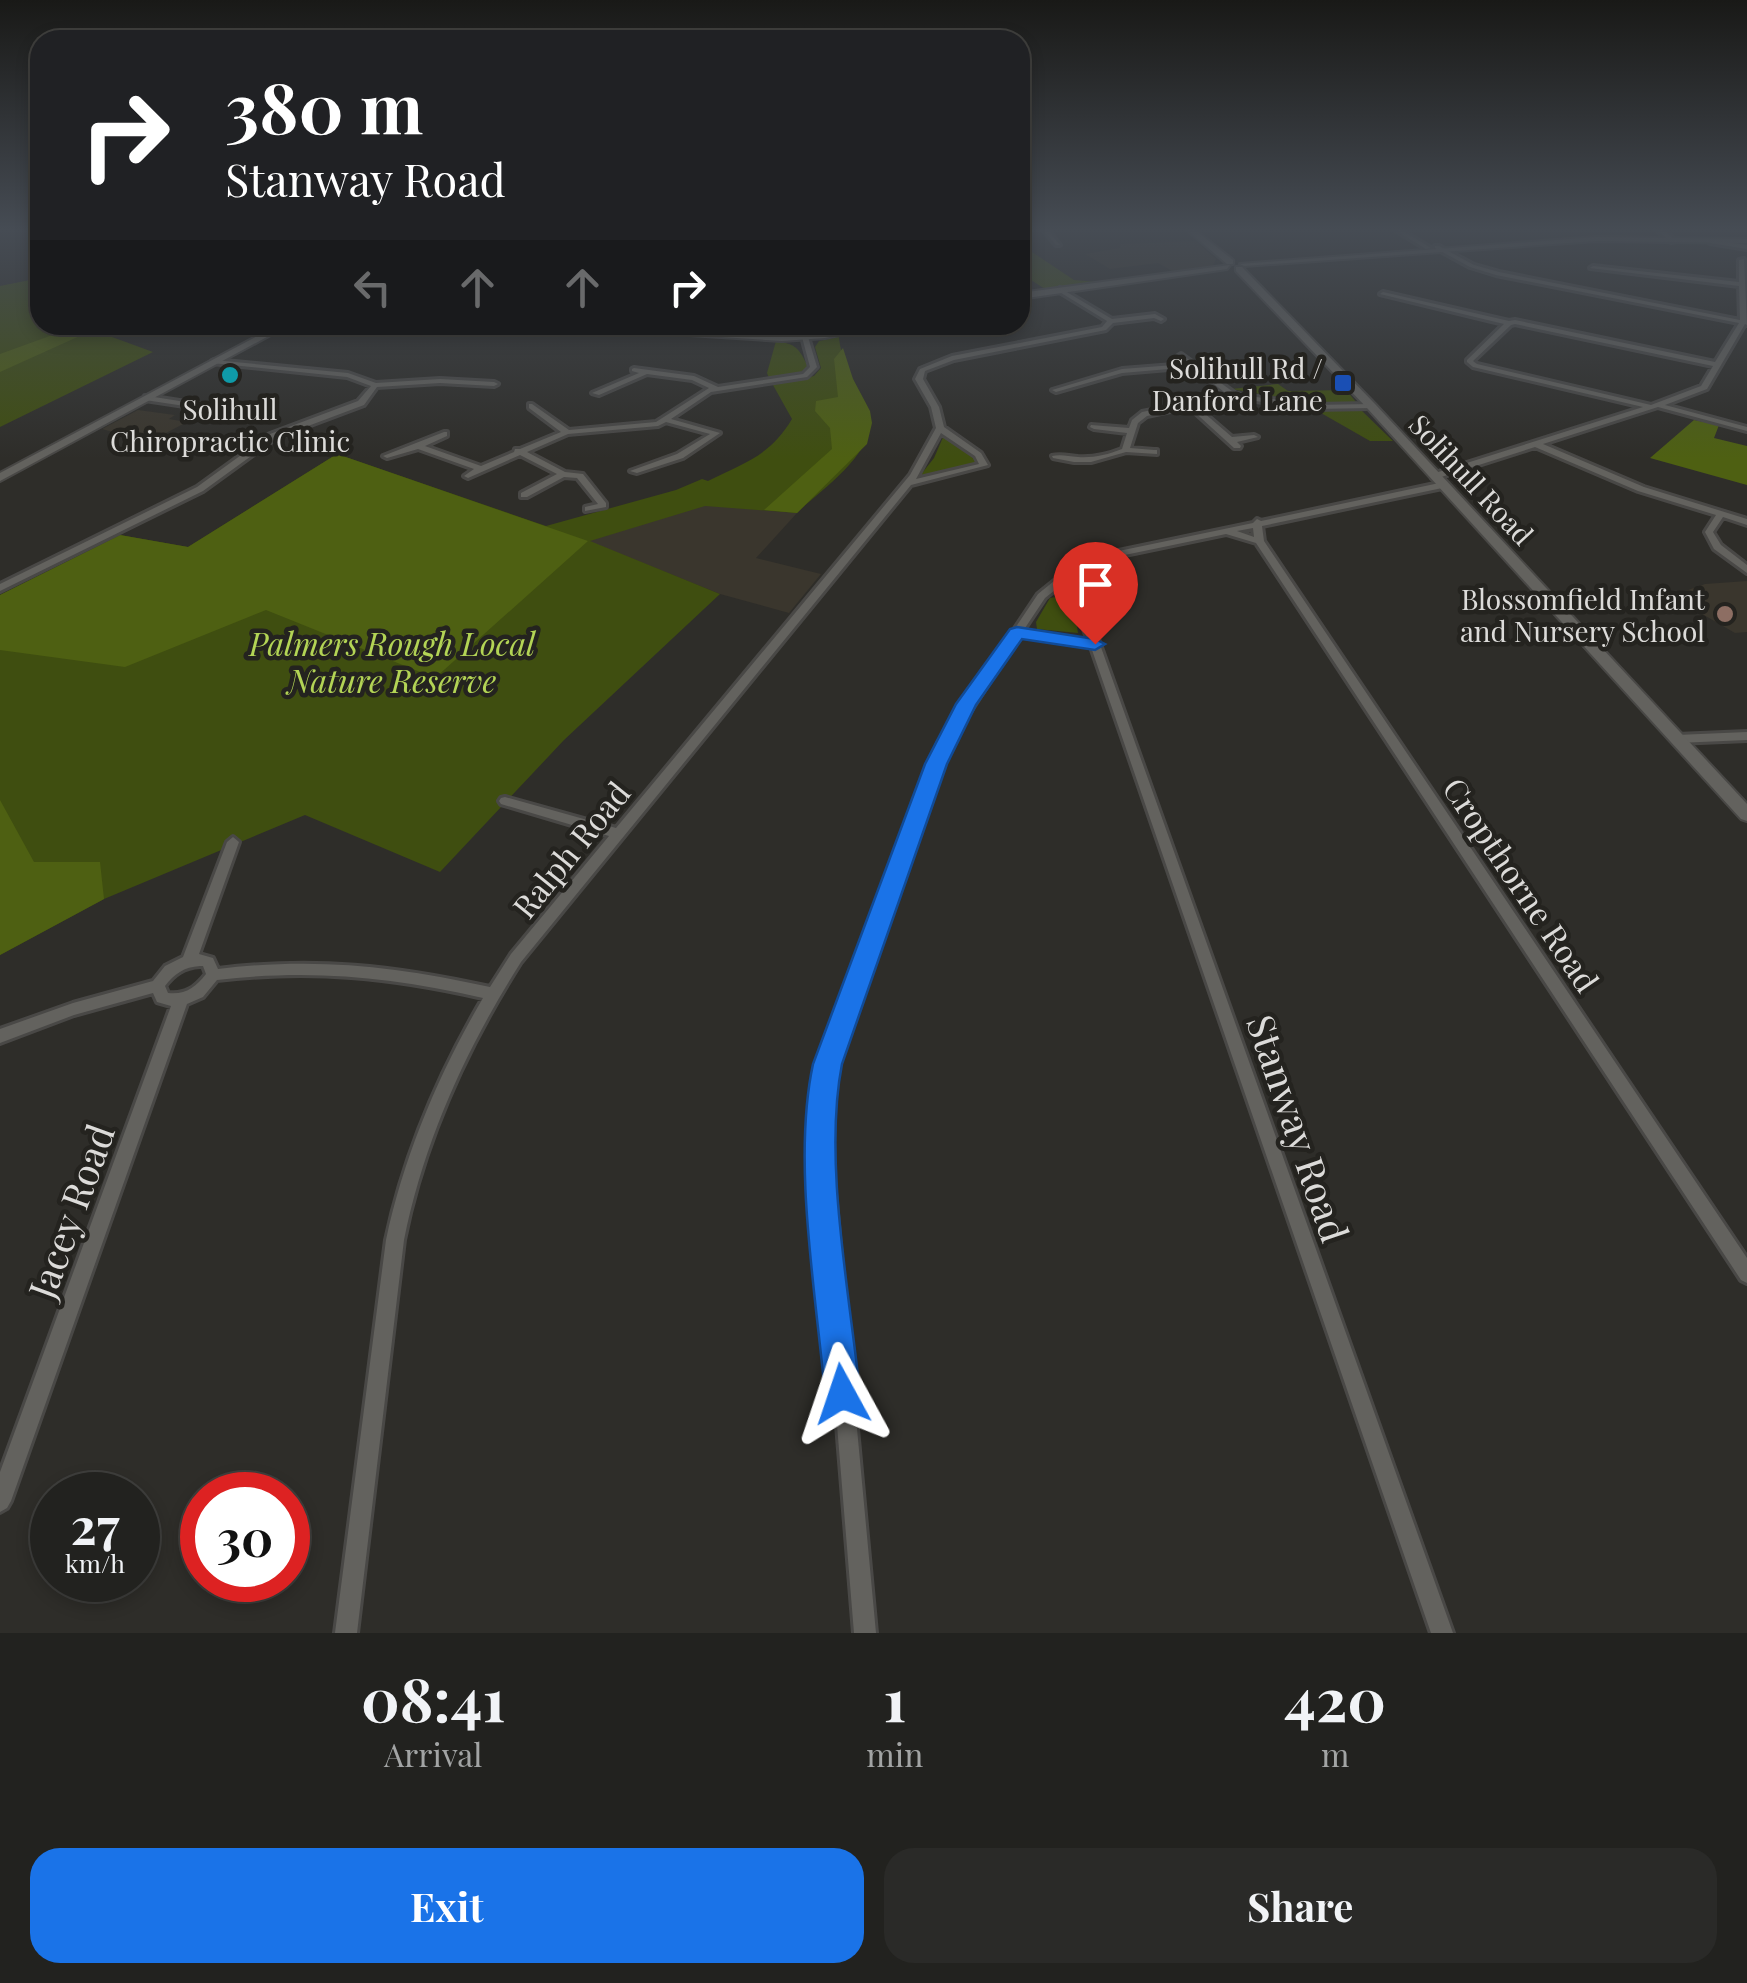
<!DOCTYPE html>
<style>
:root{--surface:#22221f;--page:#2a2a28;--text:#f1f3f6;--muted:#a2a4a4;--line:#3f3f3d;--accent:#1a73e8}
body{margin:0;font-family:"Playfair Display",serif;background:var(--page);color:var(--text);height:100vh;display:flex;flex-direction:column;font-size:38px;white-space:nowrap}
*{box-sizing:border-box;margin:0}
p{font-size:32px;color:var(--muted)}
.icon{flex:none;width:55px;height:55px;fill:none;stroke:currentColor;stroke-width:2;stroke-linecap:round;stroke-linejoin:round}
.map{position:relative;height:1633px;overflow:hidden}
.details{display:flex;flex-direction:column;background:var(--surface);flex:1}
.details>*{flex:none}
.banner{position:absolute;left:30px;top:30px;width:1000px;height:305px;border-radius:30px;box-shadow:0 5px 15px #0003,0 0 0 2px var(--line);background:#202124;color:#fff;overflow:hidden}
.speed{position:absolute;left:30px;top:1472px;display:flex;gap:20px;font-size:50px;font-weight:700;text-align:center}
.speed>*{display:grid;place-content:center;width:130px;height:130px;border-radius:50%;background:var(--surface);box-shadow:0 5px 15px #0003,0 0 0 2px var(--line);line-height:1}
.speed small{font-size:25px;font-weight:400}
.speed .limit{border:15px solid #d22;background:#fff;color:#111}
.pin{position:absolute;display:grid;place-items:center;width:85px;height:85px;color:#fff;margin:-102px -42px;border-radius:50% 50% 50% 0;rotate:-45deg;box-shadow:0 0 10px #0007}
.pin .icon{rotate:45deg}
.me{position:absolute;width:110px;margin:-55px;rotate:355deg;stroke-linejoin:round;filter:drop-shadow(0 0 8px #0008)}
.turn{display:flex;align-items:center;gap:35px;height:210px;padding:0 30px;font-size:45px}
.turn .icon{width:130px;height:130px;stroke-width:2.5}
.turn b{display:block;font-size:70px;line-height:85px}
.lanes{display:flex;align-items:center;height:95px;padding:0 30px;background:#0003;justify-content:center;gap:50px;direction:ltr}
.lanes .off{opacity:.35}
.eta{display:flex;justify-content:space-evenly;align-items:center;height:170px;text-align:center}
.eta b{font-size:60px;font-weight:700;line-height:70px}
.action{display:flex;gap:20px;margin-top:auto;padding:20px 30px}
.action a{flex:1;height:115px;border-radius:30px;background:var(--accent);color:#fff;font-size:40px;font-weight:700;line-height:115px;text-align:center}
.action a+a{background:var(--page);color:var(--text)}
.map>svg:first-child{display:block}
</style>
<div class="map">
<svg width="1747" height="1633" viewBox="0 0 1747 1633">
<rect width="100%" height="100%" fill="#2e2d29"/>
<path fill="#3a362d" d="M1196 241 1216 259 1212 267 1174 272 1158 263 1110 269 1085 254 1120 248 1121 244Z
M138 410 175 415 169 419 187 422 149 442 102 429Z
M705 505 797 513 756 558 821 574 789 613 720 594 588 541Z
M1747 581V632L1735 633 1671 596 1705 584Z"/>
<path fill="#3f4e10" d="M1020 244 1074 280 1097 282 1045 289 1020 273Z
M40 278V325H89L93 330 153 352 0 427V286Z
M839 337C840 357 855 383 865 402 889 445 825 486 797 513L705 506 590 541 720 594 564 740 440 872 305 815 104 899 0 955V595L120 535 188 547 337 454 546 526 676 490 702 479 708 481C745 462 769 457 792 419L773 385 814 376 821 368 815 347 819 341Z
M776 341C796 344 799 348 808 367L795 376 770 380 767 373Z
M1278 384 1288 391 1346 390 1356 402 1314 403 1231 389Z
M1314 409 1361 410 1393 441H1370Z
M944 435 978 461 977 465 919 477 934 458Z
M1061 596 1074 605 1078 633 1037 629 1036 622 1050 598Z"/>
<path fill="#4e6012" d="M80 325H104L0 372V354Z
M843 348 853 379 870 411 872 423 867 444 797 513 764 510 832 449 830 428 815 411 816 401 838 397 834 359Z
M1694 420 1719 425 1714 438 1747 446V485L1650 458Z
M337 454 588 541 435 678 266 610 125 667 0 650V595L120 535 188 547Z
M0 800 34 862H100L104 899 0 955Z"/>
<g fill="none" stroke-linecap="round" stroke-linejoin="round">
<g stroke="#494846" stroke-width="6">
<path id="street" d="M1043 230H1048L1060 245H1056Z
M1395 230H1401L1431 248 1426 249Z
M1657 230H1663L1676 241 1671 242Z
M1712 240 1747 245V249L1710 243Z
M1435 246H1439L1474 265 1499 272 1740 320 1739 286 1590 268 1593 266 1739 282V260L1744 259 1747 325 1745 324 1707 389 1665 405 1747 427V431L1658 407 1543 444 1644 487 1747 519V525L1723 517 1713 532 1721 545 1747 565V573L1714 549 1705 532 1716 515 1638 491 1535 447 1438 478H1432V474L1643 407 1473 367 1467 362V360L1504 324 1380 294 1383 292 1509 321 1515 320 1715 362 1739 323 1496 275 1470 267 1435 248ZM1515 324 1713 366 1701 386 1651 405 1477 364 1473 361 1511 325Z
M1060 288 1112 319 1155 314 1164 319 1161 321 1154 318 1113 323 1106 330 954 360 925 371 923 379 939 407 944 427 981 453 988 465 911 485 521 962C467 1047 424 1140 404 1240L357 1633H335L386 1240C404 1155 439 1073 483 998 391 977 312 969 217 980L203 997 187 1004 11 1501 7 1508 0 1512V1472L171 1006 157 1002 153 993 74 1015 0 1043V1029L73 1003 153 981 165 966 183 957 227 842 233 837 239 842 199 954 213 958 218 969C315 957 395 966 490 987L511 954 609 836 501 804 499 801 501 798 505 797 616 828 910 475 936 428 931 407 915 379 920 369 952 356 1102 327 1107 321 1058 291ZM941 433 975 456 979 464 916 479ZM200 966H203L206 974C195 988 185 995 168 993L165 986C174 974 184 967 200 966Z
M161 325H167L166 327 174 332 171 334 161 329Z
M723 325H729L720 335H716Z
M872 325H879V326L876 328Z
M805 335 808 337 817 367 807 377 711 392 671 419 720 433 683 458 637 473 630 471 677 454 710 434 666 422 658 426 568 434 527 452 565 472 583 474 606 503V507L585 511V507L598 504 577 478 564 477 527 497H521V493L557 474 520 455 468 478 464 476 474 469 418 449 387 458 383 456 444 432H447V436L425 446 481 466 514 452 515 449H520L561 432 529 408V404H532L569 430 656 422 709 388 692 380 647 374 599 395 592 393 639 373 632 371V369L634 368 694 376 718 387 803 374 810 367 802 337Z
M1181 354 1236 394 1313 405 1371 404 1375 406 1371 408 1313 409 1234 398 1196 406 1232 437 1254 435 1258 437 1237 442 1241 446 1240 448H1234L1189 407 1147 416 1138 423 1130 448 1154 450H1157V454L1126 452 1091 462H1074L1053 458 1052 456C1060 454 1068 456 1078 457 1093 458 1107 455 1122 449L1127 433 1094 429 1090 427 1091 425 1129 428 1132 420 1142 412 1228 395 1192 367 1122 373 1056 392 1052 390 1122 369 1187 364 1178 356Z
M214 360 348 373 376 383 440 379 494 382 498 384 494 386 440 383 377 387 364 405 276 438 203 491 0 591V584L197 487 270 434 358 401 371 386 347 377 212 363V361Z
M148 396 217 407 221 409 209 417 205 415 211 410 145 400V396Z
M1444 482 1447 483V487L1262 526 1264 541 1747 1258V1283L1741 1280 1256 543 1226 534 1091 562 1070 578 1082 594 1453 1633H1431L1091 647 1019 636 950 743 835 1063 827 1106 876 1633H854L811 1106 819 1063 938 743 1038 594 1059 577 1060 574 1064 573 1085 558 1253 523 1257 519 1261 521ZM1253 528 1254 537 1237 531ZM1064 583 1072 594 1088 641 1023 631 1045 598Z
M1747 732V740L1677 743 1671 739 1677 735Z"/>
</g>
<g stroke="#494846" stroke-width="4">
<path id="secondary" d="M1187 230H1195L1233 260V264H1227Z
M1596 237 1747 239V243L1596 241 1244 266 1240 264Z
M1230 265 1227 269 1020 299V293Z
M1236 267H1242L1375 404 1747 804V821L1741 819 1367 408 1236 271Z
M278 325H289L0 481V473Z
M575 325H621L782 335 885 325 825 338 782 341 579 328Z"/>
</g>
<use href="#street" fill="#63625e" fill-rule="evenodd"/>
<use href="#secondary" fill="#63625e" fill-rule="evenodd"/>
</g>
<linearGradient id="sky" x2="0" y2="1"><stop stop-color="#191917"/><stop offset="0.5" stop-color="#464c54"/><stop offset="1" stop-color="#464c54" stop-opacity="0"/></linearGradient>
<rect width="1747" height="459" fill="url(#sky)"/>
<path fill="#1a73e8" stroke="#114b97" stroke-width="2.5" d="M1017 627 1095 639 1105 644 1095 650 1022 639 976 705 947 764 842 1064C823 1161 850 1294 860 1394L855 1407 842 1412 830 1407 825 1394C816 1293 792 1161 813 1064L925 764 956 704 1010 629Z"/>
<circle fill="#0f9aa8" stroke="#24231f" stroke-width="4" cx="230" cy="375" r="10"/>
<rect fill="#1a4fb4" stroke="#24231f" stroke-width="4" x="1333" y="373" width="20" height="20" rx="5"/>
<circle fill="#8d6e63" stroke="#24231f" stroke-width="4" cx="1725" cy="614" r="10"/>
<g text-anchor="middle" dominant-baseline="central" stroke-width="9" stroke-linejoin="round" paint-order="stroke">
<g font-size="28" fill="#dcdbd9" stroke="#24231f" text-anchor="end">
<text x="1323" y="367">Solihull Rd /<tspan x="1323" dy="32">Danford Lane</tspan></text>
<text x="230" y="408" text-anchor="middle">Solihull<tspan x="230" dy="32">Chiropractic Clinic</tspan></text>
<text x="1705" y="598">Blossomfield Infant<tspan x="1705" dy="32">and Nursery School</tspan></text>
</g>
<g font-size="28" fill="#dcdbd9" stroke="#24231f">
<text transform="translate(1472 479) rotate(47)">Solihull Road</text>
</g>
<g font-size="32" font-style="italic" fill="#b3d455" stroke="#24231f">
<text x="392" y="642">Palmers Rough Local<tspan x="392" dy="37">Nature Reserve</tspan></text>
</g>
<g font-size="32" fill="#dcdbd9" stroke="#24231f">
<text transform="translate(570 849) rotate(-51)">Ralph Road</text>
<text transform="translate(1522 884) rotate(56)">Cropthorne Road</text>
</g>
<g font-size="38" fill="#dcdbd9" stroke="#24231f">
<text transform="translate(1299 1128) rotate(71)">Stanway Road</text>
<text transform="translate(70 1211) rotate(-70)">Jacey Road</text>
</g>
</g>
</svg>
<div class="speed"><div>27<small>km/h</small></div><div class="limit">30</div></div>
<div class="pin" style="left:1095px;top:644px;background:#d93025"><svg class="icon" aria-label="arrive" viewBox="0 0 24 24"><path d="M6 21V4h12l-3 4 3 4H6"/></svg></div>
<svg class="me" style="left:842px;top:1394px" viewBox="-20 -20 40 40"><path d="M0-17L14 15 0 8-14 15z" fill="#1a73e8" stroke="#fff" stroke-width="4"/></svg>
<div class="banner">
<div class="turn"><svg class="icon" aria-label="right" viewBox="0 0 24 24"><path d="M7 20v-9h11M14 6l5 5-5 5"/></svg><div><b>380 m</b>Stanway Road</div></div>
<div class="lanes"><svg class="icon off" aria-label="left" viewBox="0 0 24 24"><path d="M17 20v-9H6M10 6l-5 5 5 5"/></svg><svg class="icon off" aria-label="ahead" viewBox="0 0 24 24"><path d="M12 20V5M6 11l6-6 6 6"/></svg><svg class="icon off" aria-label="ahead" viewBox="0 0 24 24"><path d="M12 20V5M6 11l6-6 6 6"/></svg><svg class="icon" aria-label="right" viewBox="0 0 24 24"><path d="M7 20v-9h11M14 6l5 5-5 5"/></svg></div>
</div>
</div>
<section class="details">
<div class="eta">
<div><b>08:41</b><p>Arrival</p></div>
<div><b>1</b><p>min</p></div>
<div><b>420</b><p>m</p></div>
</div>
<div class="action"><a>Exit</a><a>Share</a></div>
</section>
